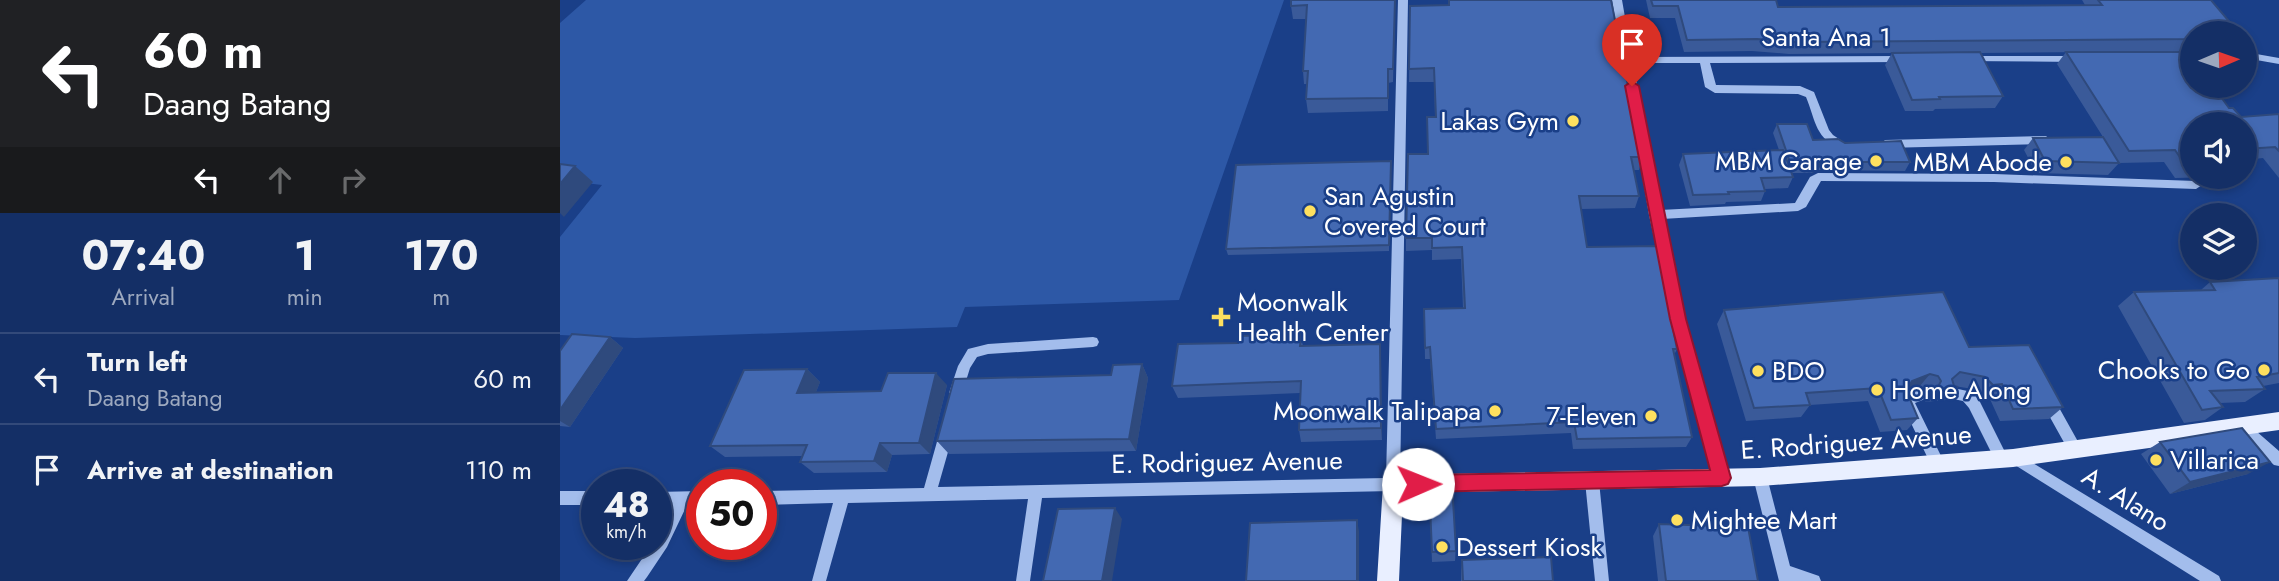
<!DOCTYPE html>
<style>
:root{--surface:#142f66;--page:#1d376c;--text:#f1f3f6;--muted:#9da9bf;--line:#334a7a}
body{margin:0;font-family:Jost,sans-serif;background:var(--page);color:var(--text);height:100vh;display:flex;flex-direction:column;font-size:26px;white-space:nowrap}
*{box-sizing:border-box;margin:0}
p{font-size:23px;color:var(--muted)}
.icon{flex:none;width:38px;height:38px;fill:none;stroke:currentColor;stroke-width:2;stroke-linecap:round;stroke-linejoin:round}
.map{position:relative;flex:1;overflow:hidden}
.sheet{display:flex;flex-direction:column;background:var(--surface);width:560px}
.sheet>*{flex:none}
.guide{background:#202124;color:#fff;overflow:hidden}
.needle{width:46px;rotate:88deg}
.fabs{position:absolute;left:1620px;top:21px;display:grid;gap:14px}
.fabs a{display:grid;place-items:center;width:77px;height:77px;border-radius:50%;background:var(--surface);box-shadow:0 4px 10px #0003,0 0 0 2px var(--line);font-size:35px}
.speed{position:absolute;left:21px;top:469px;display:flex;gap:14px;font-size:35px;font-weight:700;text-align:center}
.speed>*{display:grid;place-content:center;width:91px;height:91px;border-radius:50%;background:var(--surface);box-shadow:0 4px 10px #0003,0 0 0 2px var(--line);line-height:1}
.speed small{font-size:18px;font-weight:400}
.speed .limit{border:10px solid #d22;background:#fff;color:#111}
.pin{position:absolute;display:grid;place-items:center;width:60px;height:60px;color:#fff;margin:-72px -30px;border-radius:50% 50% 50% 0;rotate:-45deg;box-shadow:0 0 7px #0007}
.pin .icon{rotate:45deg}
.me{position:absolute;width:77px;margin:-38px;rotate:89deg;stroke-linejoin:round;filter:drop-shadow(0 0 5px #0008)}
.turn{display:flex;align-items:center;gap:24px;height:147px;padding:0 28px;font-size:32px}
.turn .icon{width:91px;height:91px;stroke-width:2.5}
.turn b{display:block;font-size:49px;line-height:60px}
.lanes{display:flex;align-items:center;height:66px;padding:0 28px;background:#0003;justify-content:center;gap:35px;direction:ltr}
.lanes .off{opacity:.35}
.eta{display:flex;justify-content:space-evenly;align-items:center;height:119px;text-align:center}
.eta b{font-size:42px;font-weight:700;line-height:49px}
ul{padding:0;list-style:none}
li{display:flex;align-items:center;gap:21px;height:91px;padding:0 28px;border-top:2px solid var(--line)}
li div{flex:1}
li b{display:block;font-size:26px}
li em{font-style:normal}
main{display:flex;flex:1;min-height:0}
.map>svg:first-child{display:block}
</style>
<main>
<section class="sheet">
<div class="guide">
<div class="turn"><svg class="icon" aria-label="left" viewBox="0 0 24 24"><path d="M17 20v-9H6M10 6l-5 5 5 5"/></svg><div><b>60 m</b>Daang Batang</div></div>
<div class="lanes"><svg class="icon" aria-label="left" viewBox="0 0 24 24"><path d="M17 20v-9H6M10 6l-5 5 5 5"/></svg><svg class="icon off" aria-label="ahead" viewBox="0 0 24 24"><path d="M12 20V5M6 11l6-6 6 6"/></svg><svg class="icon off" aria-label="right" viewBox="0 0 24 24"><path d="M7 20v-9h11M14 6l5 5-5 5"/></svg></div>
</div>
<div class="eta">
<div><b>07:40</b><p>Arrival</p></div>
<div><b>1</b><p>min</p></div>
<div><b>170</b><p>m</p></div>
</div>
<ul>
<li><svg class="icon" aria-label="left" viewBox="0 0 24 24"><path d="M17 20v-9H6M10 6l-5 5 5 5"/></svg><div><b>Turn left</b><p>Daang Batang</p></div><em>60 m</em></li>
<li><svg class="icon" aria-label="arrive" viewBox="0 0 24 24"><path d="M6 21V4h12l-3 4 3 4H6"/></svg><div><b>Arrive at destination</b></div><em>110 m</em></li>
</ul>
</section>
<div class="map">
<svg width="1719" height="581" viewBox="0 0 1719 581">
<rect width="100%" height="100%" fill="#1a3f88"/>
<path fill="#2d58a6" d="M26 0H724L619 300 405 307 397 327 75 338 0 335V237L42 185 0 180V23Z"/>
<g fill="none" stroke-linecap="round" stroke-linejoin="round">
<path fill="#a3bdec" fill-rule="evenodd" d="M838 0H848L840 484 838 489 833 491 482 498 470 581H456L468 499 288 503 266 581H252L273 503 201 505V491L364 488 380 431 382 427 387 425 392 427 394 431 378 487 826 478Z
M1052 0H1062L1072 57 1343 56 1348 59 1343 62 1150 63 1156 85 1240 86 1254 92 1269 130 1273 135 1288 145 1283 149C1255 140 1256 121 1246 97L1238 94 1155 93 1145 87 1140 63H1073L1100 210 1235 203 1250 177 1258 173 1434 174 1636 181 1642 185 1636 189 1434 182 1261 181 1246 207 1238 211 1102 219 1124 319 1169 478 1167 483 1162 485 1157 483 1155 478 1112 319 1089 215Z
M1685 52 1719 58V64L1685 58Z
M1407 56H1518L1523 59 1518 62 1403 61 1402 59Z
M1486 136 1491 140 1486 144 1325 148 1320 144 1325 140Z
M533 337 537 338 539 342 537 346 533 347 428 354 417 357 410 368 401 397 396 399 391 397 389 393 398 366 408 349 428 344Z
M1389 387 1412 392 1419 400 1447 456 1453 452 1458 454 1659 576 1661 581H1640L1447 460 1441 464 1436 462 1409 408 1403 401 1384 397 1382 393 1384 389Z
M1360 389 1365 391 1367 395 1365 399 1355 403 1384 462 1382 467 1377 468 1372 467 1340 400 1342 396Z
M1487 393 1492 395 1521 447 1523 451 1521 455 1516 457 1511 455 1482 403 1480 399 1482 395Z
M1683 422 1688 424 1719 451V466L1714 465 1678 432 1676 428 1678 424Z
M1200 470 1205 472 1207 477 1230 566 1259 576 1261 581H1219L1193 477 1195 472Z
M1032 474 1037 476 1039 481 1049 581H1035L1025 481 1027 476Z
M0 491H37V505H0Z
M142 491V505H127L107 547 87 577 84 581H67L92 544H96V538L112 505 96 506V492Z"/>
<path fill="#e9efff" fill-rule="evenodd" d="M1719 412V430L1453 467 1200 486 843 493 839 581H817L823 484 826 477 833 475 1200 468 1453 449Z"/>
</g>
<path fill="#3a5a99" d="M835 0 833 82 828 83V111L748 113 746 99 747 84H744L743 71 746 19H733L731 6Z
M888 0H1051L1082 157 1079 170H1074L1079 196 1075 208 1021 209 1027 247 1117 349 1114 355 1132 437 1126 447 1013 449 1011 433 876 439 870 359H865L864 309 903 308 901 259 872 260V250L846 251V238L868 154 875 117 874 82H849L850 6 888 5Z
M1086 0H1216L1218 7 1525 5 1522 0H1651L1633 33V51L1420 53 1443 96 1435 108 1375 109 1373 111H1345L1325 65 1332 53 1229 54 1192 51 1124 52 1115 18H1090Z
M1506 52 1669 108 1681 117 1719 114V178L1703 158 1685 160V124H1633V177H1659L1615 178 1604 162 1559 163 1548 175 1476 173 1464 150 1473 138 1543 137 1497 64Z
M1217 124 1253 140 1285 143 1350 162 1345 171 1258 170 1252 173H1232L1233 177 1228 188 1205 189V191L1201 201 1166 202 1165 204 1130 206 1119 165 1123 154 1219 150 1213 133Z
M831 167 829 251 668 255 666 249Z
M1719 278V383L1703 386 1705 389 1685 402 1660 403 1663 407 1645 420 1624 423 1558 306 1574 292 1641 290 1650 282Z
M1164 310 1409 347 1503 407 1489 419 1440 421 1429 397H1420L1413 389 1394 386 1398 387 1386 400 1365 402 1369 394 1366 389 1359 387 1350 390 1348 394 1358 418 1347 430 1320 432 1308 401 1250 405 1241 417 1186 421 1157 324Z
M741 334 743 346 820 344 822 440 741 442 739 430 740 393 618 398 612 386 678 343Z
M50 337 63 348 10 427 0 426V351Z
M582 364 588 378 576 451 389 454 377 441Z
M247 369 260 382 256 392 321 391 387 385 370 454 332 455 327 472 254 473 240 462 242 456 165 457 150 446Z
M1600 442 1688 474 1610 494 1581 454Z
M869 483 896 551 895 561 872 562Z
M1099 524 1198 581H1098L1093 536Z
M902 560 993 581H901V570Z"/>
<path fill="#2f4a7d" d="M1263 162 1258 170 1252 173 1256 164Z
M15 166 33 182 4 217 0 213V184Z
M50 337 63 348 10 427 0 421V410Z
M820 344 821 357 822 440 821 428Z
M582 364 588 378 576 451 569 439Z
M247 369 260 382 251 405 237 393Z
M376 373 387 385 370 454 359 443Z
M1370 374 1359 387 1341 394 1352 381Z
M320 443 332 455 327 472 314 461Z
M1710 462 1688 474 1610 494 1630 482Z
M555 508 562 519 552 581H542Z
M797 520 799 531V581H797Z"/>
<path fill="#4369b2" stroke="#2f4a7d" stroke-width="2" d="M731 0H835L833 69H828V98L746 99 748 71H743L747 5 731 6Z
M889 0H1051L1082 157H1071L1079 196H1019L1027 247 1097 246 1117 349H1113L1132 437 1017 439 1014 422 876 429 870 347 865 348 864 309 905 308 902 247 872 248V238H846L848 154H868L867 117H876L874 68 849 69 850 6 889 5Z
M1091 0H1216L1218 7 1542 5 1538 0H1651L1679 33H1633V39L1234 42 1197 39 1127 40 1118 6H1093Z
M1420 52 1443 96 1379 97 1380 99 1352 100 1332 53Z
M1506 52H1629L1633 58V86H1653L1669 108H1673L1681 117 1719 114V151L1715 147 1685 149V124H1633V166H1626L1615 150 1569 151Z
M1217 124H1247L1253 140 1278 139 1285 143 1341 141 1350 162H1263L1256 164 1231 165Z
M1543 137 1559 163 1485 161 1473 138Z
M1223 150 1233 177 1201 178 1205 191 1168 192 1169 194 1133 195 1123 154Z
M831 161 829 245 666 249 676 165Z
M0 164 15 166 0 184Z
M1719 278V373L1697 377 1705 389 1650 391 1663 407 1642 410 1574 292 1655 290 1650 282Z
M1383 292 1409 347 1469 345 1503 407 1453 409 1442 384 1433 385 1425 377 1400 372 1392 379 1394 386 1398 387 1377 389 1381 381 1378 376 1370 374 1352 381 1349 386 1350 391 1347 392 1358 418 1331 420 1318 388 1246 393 1250 405 1194 408 1164 310Z
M12 334 50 337 0 410V351Z
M741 334 740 346 820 344 821 428 739 430 741 381 612 386 618 344 678 343 679 336Z
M582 364 569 439 377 441 394 379 551 375 553 365Z
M247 369 237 393 321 391 328 373H376L359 443H320L314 461 240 462 247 445 150 446 184 370Z
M1682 428 1710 462 1630 482 1600 442Z
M869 483H892L896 551 872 552Z
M555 508 542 581H483L498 509Z
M797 520V581H686L690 523Z
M1099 524 1188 527 1198 581H1106Z
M991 557 993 581H903L902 560Z"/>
<path fill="#e11d48" stroke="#92132f" stroke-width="2" d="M1072 81 1079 86 1126 319 1171 478 1168 484 1162 486 858 492 851 490 849 484 851 477 858 475 1150 470 1110 319 1065 86Z"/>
<g fill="#fee05f" stroke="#1a3f88" stroke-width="2.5">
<circle cx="1013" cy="121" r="7"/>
<circle cx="1316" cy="161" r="7"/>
<circle cx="1506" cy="162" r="7"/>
<circle cx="750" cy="211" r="7"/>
<path d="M657.5 306.5h7v7h7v7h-7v7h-7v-7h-7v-7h7z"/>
<circle cx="1704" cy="370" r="7"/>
<circle cx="1198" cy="371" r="7"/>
<circle cx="1317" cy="390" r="7"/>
<circle cx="935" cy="411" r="7"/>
<circle cx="1091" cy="416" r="7"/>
<circle cx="1596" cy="460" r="7"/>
<circle cx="1117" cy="520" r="7"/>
<circle cx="882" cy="547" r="7"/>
</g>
<g text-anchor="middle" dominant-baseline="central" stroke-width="5" stroke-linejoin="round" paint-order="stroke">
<g font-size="26" fill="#fff" stroke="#1a3f88">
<text x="1266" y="37">Santa Ana 1</text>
<text transform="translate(1296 442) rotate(-4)">E. Rodriguez Avenue</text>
<text transform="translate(667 462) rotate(-1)">E. Rodriguez Avenue</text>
<text transform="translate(1566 499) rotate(32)">A. Alano</text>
</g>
<g font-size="26" fill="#fff" stroke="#1a3f88" text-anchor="start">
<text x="999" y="121" text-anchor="end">Lakas Gym</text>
<text x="1302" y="161" text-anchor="end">MBM Garage</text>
<text x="1492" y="162" text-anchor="end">MBM Abode</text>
<text x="764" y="196">San Agustin<tspan x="764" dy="30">Covered Court</tspan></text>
<text x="677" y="302">Moonwalk<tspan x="677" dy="30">Health Center</tspan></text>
<text x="1690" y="370" text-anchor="end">Chooks to Go</text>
<text x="1212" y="371">BDO</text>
<text x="1331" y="390">Home Along</text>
<text x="921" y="411" text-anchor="end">Moonwalk Talipapa</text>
<text x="1077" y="416" text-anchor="end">7-Eleven</text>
<text x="1610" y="460">Villarica</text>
<text x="1131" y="520">Mightee Mart</text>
<text x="896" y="547">Dessert Kiosk</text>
</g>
</g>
</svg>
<div class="fabs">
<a><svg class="needle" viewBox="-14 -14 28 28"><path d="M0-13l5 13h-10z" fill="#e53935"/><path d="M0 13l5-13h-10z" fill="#9da9bf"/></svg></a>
<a><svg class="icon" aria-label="sound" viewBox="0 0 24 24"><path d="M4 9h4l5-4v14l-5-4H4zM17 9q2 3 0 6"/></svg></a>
<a><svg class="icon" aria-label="layers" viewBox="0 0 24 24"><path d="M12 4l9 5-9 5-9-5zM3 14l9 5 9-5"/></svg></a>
</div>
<div class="speed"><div>48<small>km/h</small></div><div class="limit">50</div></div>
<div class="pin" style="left:1072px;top:86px;background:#d93025"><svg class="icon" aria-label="arrive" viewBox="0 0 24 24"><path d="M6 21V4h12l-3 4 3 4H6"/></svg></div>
<svg class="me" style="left:858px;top:484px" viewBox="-20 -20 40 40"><circle r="19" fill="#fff"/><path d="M0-13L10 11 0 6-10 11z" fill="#e11d48"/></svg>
</div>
</main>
